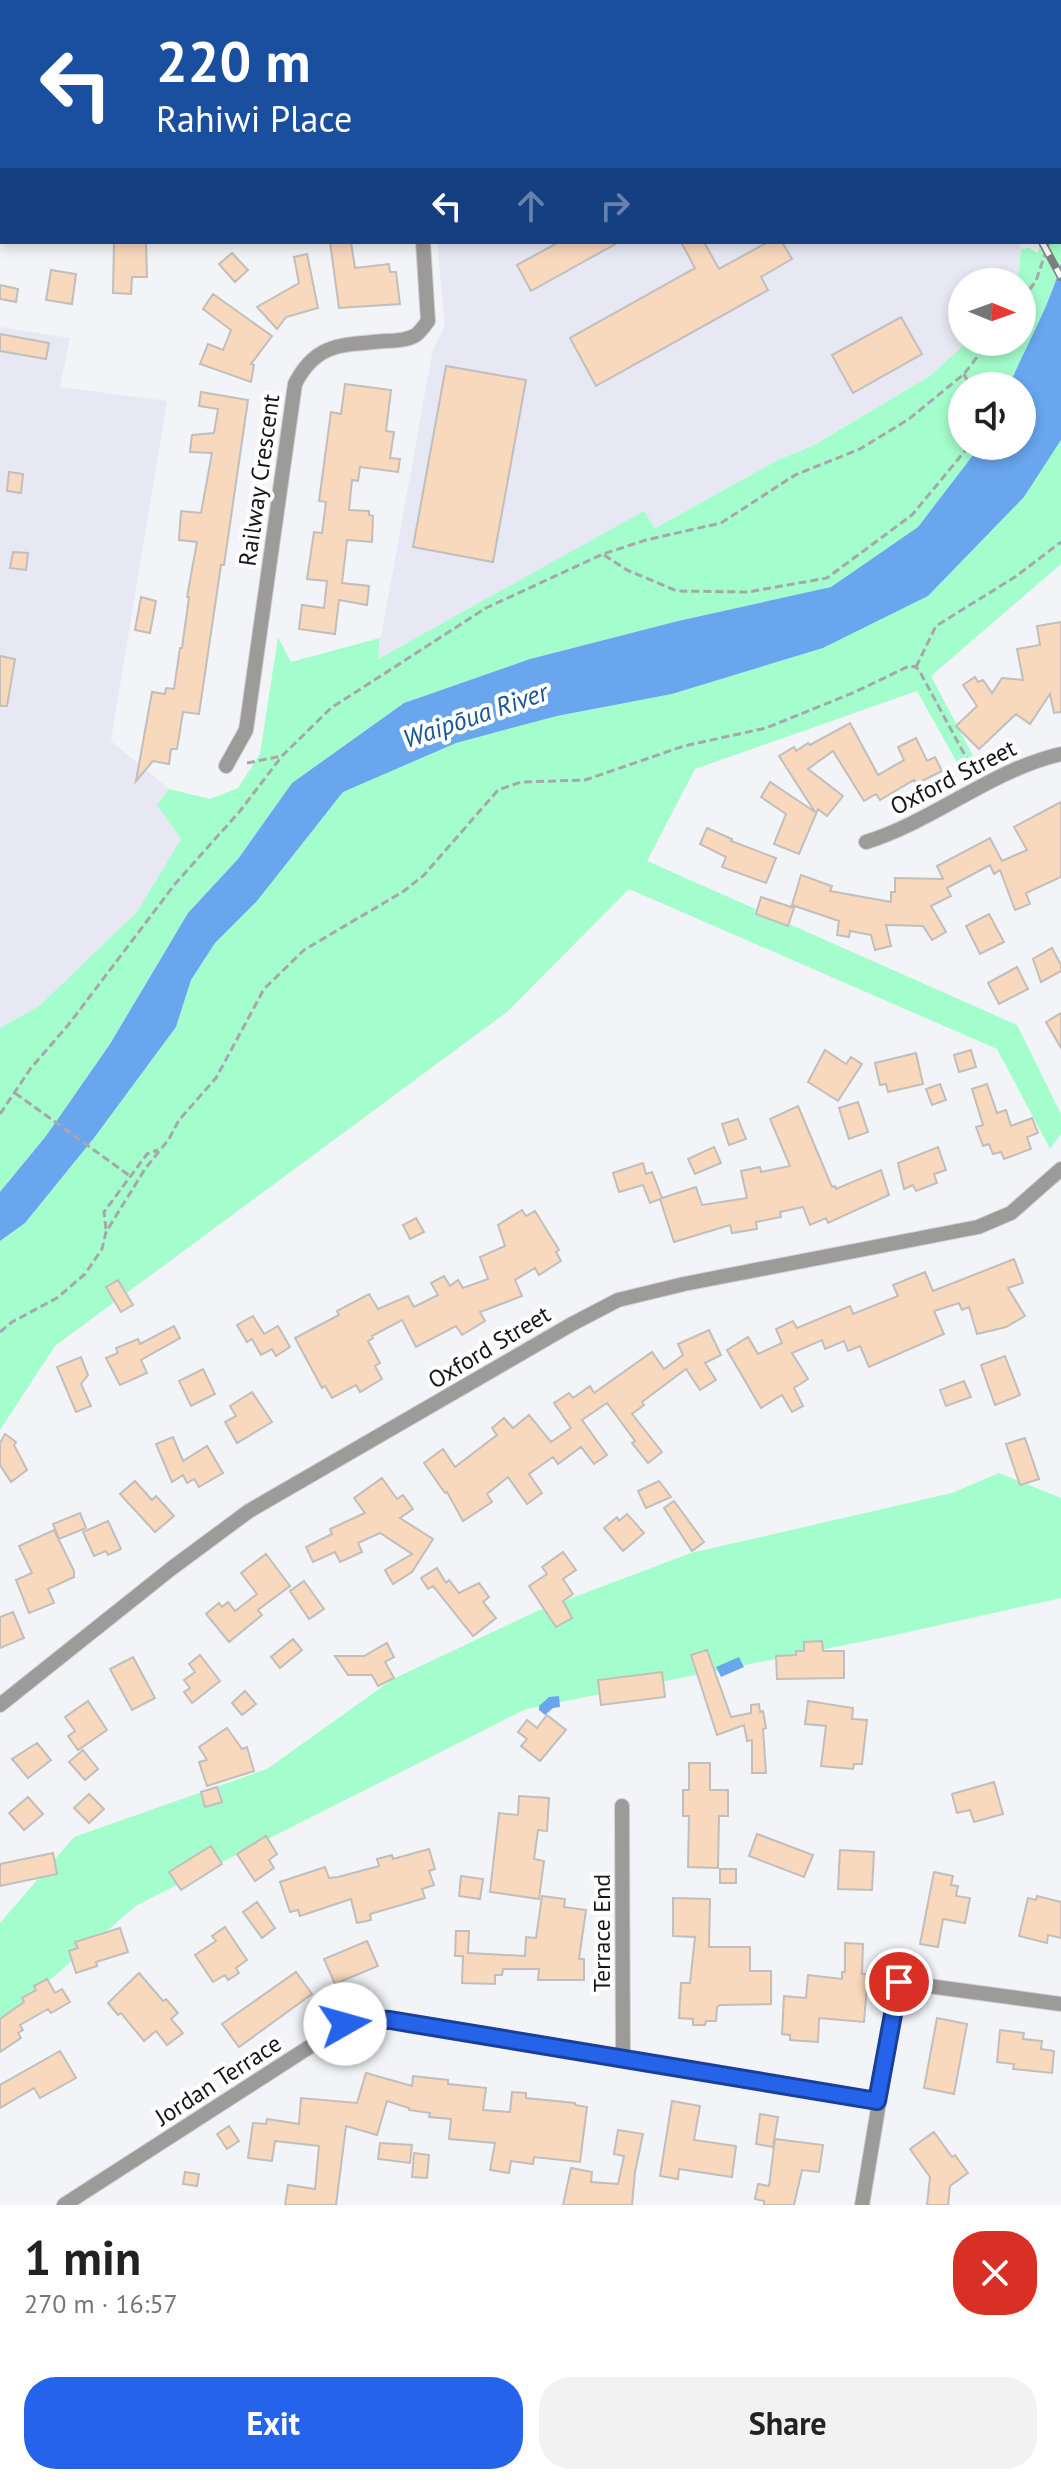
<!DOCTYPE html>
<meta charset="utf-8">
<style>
:root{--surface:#fff;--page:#f2f2f2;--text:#222;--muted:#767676;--accent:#2563eb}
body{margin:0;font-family:"PT Sans",sans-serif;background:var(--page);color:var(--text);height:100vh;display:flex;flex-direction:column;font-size:30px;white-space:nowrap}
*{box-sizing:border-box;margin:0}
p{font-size:26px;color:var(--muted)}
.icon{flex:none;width:44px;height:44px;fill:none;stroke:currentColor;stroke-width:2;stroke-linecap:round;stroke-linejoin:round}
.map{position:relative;height:2205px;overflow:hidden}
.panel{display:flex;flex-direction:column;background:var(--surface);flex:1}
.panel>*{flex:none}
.banner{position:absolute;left:0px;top:0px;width:1062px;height:244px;box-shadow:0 4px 12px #0003;background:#1a4fa0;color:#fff;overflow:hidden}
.needle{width:52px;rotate:91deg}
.tools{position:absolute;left:948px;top:268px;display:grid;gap:16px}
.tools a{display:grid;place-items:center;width:88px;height:88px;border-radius:50%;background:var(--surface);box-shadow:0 4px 12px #0003;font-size:40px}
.pin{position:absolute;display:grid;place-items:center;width:68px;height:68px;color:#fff;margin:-34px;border:4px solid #fff;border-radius:50%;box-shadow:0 2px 8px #0007}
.me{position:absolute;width:88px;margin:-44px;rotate:83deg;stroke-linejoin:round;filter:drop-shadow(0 0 6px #0008)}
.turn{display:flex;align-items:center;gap:28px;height:168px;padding:0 24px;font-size:36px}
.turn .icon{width:104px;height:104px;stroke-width:2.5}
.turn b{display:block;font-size:56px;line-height:68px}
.lanes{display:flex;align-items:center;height:76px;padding:0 24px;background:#0003;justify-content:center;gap:40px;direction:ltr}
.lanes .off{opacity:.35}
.round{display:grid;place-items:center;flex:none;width:84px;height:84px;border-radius:32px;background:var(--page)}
.summary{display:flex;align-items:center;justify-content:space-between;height:136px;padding:0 24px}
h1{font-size:48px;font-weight:800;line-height:60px}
.action{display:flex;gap:16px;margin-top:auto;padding:16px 24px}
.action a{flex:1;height:92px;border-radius:32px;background:var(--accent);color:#fff;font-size:32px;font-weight:800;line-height:92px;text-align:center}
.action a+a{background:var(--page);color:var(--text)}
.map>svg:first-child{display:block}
</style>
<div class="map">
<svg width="1061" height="2205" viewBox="0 0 1061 2205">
<rect width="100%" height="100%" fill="#f3f4f7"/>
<path fill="#e7e8f3" d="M134 0H371L372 2H134Z
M415 0H889L890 2H415Z
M922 0H1057L1055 2Z
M437 242H1018L1021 249 1019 271 1015 282H962V342H967L930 376 811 446 778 460 654 528 645 512 377 659 433 349 445 326Z
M0 327 70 338 60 387 167 401 111 741 169 789 158 806 181 839 137 912 38 1007 0 1028Z"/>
<path fill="#a4fdcd" d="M1057 0H1061V263C1050 306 1026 345 1009 386H962V446H980L918 527 831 587 678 621 530 659 404 703 292 783 238 859 188 913 110 1044 46 1136 0 1192V1028L38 1007 137 912 181 839 157 805 169 789 210 799 238 788 260 754 278 637 291 662 380 638 378 659 644 511 655 528 778 460 812 446 930 376 967 342H1022V282H1015L1019 271 1021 249 1029 248 1038 253 1040 242H1060V2H1055Z
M1061 440V564L931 676 981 771 965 777 917 691 695 769 647 861 1017 1025 1061 1114V1134L1050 1149 997 1049 629 889 507 1012 55 1346 0 1430V1241L25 1223 94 1138 176 1027 191 980 215 943 257 901 343 792 455 743 557 716 672 694 823 648 928 596 1024 497Z
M999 1473 1061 1498V1598L890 1636 526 1709 137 1905 0 2023V1923L74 1837 267 1769 393 1679 537 1611 691 1553 952 1493Z"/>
<path fill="#69a6ee" d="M1061 263V440L1024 497 928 596 823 648 672 694 557 716 456 743 343 792 257 901 215 943 191 980 176 1027 94 1138 25 1223 0 1241V1192L46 1136 110 1044 188 913 238 859 292 783 404 703 530 659 678 621 831 587 918 527 980 446H1022V386H1009C1026 345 1050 306 1061 263Z
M739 1657 744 1667 721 1677 716 1667Z
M559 1696 560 1707 553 1708 545 1715 539 1710V1706L549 1697Z"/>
<path fill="#f8d9be" stroke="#c1bebb" stroke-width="2" d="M114 242H146L147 277H132L131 294 113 293Z
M330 242H351L355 268 389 264 390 272H396L400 304 339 308Z
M559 242H619L531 291 517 265Z
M681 242H704L719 269 768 242H782L792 259 761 277 768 290 596 386 570 338 695 268Z
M232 253 248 270 235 282 219 264Z
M307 254 318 308 286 317 277 329 257 307 299 283 294 257Z
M51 270 76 274 72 304 46 300Z
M0 285 18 289 16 302 0 299Z
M213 294 272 336 251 364 254 365 251 382 200 364 208 344 223 350 231 330 203 309Z
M901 317 922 354 853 393 832 355Z
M0 334 49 343 46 359 0 351Z
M446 366 526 380 493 562 413 547Z
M345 384 391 390 386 431 394 432 390 458 400 459 398 472 360 467 358 481 352 480 349 510 369 511V515L373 516 372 542 347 540 342 583 369 586 367 605 339 600 335 634 299 629 302 605 324 608 327 581 307 579 314 532 322 533 326 502 319 501 331 412 341 414Z
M201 392 248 400 224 565H221L199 714 183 712 177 749H171L169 764 153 761 136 781 152 692 165 694 166 688 174 689 180 648H182L189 597H187L197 542 179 540 181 511 201 513 212 453 190 452 192 435 214 433 218 409 199 406Z
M9 472 23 474 21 493 7 491Z
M13 552 28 553 26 570 10 568Z
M141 597 156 601 150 633 135 630Z
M1061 622V712L1054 713 1050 694 1030 724 1016 714 979 749 956 726 977 706 963 685 975 677 978 682 983 680 992 693 1002 678 1023 680 1017 649 1040 645 1037 626Z
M0 656 15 659 7 706H0Z
M850 723 878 775 904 760 898 747 916 738 927 761 935 757 942 771 916 784 914 780 880 800 876 794 864 801 833 751 808 769 843 796 827 816 818 809 799 854 774 844 786 814 761 797 770 782 815 812 779 756 794 747 796 751 808 743 810 745Z
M1061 802V877L1026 893 1030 904 1015 910 1000 870 994 874 990 865 947 888 951 896 931 906 946 932 932 940 923 926 886 925 891 946 875 950 871 935 850 931 849 937 837 935 839 921 792 905 801 875 832 886 830 891 891 902V892H895V878L943 879 937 866 990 838 1002 861 1027 850 1014 827Z
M707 828 732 839 731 841 776 858 766 883 722 867 726 857 700 844Z
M761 897 794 908 788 926 756 914Z
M989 914 1004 942 980 954 966 926Z
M1052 948 1061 965V971L1041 982 1033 959Z
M1017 967 1028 989 999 1004 988 983Z
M1061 1013V1048L1046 1022Z
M825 1050 846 1064 851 1057 862 1064 838 1101 808 1082Z
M971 1050 976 1067 959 1072 954 1055Z
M916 1053 923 1084 888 1092 886 1084 880 1085 875 1063Z
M940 1084 946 1100 932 1105 926 1089Z
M987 1084 997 1113 1006 1110 1011 1126 1032 1118 1038 1133 1027 1137 1031 1149 1004 1159 1001 1152 993 1154 989 1144 983 1146 976 1127 983 1125 972 1089Z
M858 1102 868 1132 849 1139 839 1108Z
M798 1106 832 1187 835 1186 836 1189 881 1170 889 1195 828 1223 826 1218 810 1225 803 1207 780 1212 781 1217 756 1222 757 1229 732 1233 730 1225 674 1242 660 1199 650 1203 643 1185 619 1192 613 1173 643 1163 646 1174 652 1172 662 1198 696 1187 702 1205 747 1198 741 1171 760 1167 761 1172 790 1166 770 1119Z
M738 1119 746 1139 729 1145 722 1124Z
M714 1147 721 1163 695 1174 688 1159Z
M938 1147 946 1170 934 1174 937 1183 916 1191 913 1185 904 1189 898 1163Z
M522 1210 526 1216 535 1211 559 1250 556 1252 561 1261 539 1275 535 1268 515 1280 522 1296 480 1312 485 1321 462 1335 456 1326 416 1347 402 1320 372 1336 373 1338 368 1341 380 1363 375 1366 382 1379 360 1392 356 1385 332 1398 325 1386 322 1388 295 1338 339 1315 337 1311 369 1294 378 1309 408 1296 414 1307 438 1295 431 1283 444 1276 450 1286 458 1280 463 1288 488 1279 480 1257 505 1246 498 1225Z
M416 1218 424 1232 410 1239 403 1225Z
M1014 1259 1023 1283 1008 1288 1025 1316 1006 1327 977 1334 969 1307 962 1310 959 1303 934 1311 944 1334 869 1367 860 1346 848 1351 844 1341 825 1349 822 1340 792 1353 808 1379 794 1388 803 1406 792 1412 782 1395 761 1408 727 1350 748 1337 758 1354 782 1343 776 1329 793 1321 797 1328 850 1306 853 1314 898 1296 893 1285 925 1272 933 1291Z
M118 1280 133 1305 121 1312 106 1287Z
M253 1316 264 1334 278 1326 290 1347 276 1356 272 1349 261 1355 252 1339 247 1342 237 1325Z
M174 1326 180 1338 141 1360 147 1373 120 1385 106 1358 118 1353 116 1348 138 1339 140 1344Z
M709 1330 721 1355 705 1363 716 1380 700 1390 686 1369 642 1402 644 1405 632 1414 662 1452 648 1463 632 1443 635 1441 607 1403 582 1420 607 1455 594 1464 581 1447 558 1464 553 1457 529 1474 542 1493 527 1504 508 1477 487 1494 492 1502 463 1521 447 1492 445 1493 424 1463 443 1449 455 1467 497 1435 492 1428 504 1418 513 1428 529 1415 551 1442 571 1428 554 1403 569 1393 573 1398 590 1386 594 1393 652 1352 664 1369 683 1355 678 1344Z
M1005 1356 1020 1395 995 1405 981 1365Z
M81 1357 88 1375 81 1384 91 1406 76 1412 57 1367Z
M203 1369 215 1394 191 1406 179 1381Z
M964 1381 971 1397 946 1406 940 1390Z
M252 1392 272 1422 237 1443 225 1422 236 1416 230 1406Z
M5 1434 16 1442 14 1445 27 1470 11 1482 0 1465V1443Z
M173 1437 183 1461 207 1446 223 1473 199 1487 194 1479 187 1483 183 1475 172 1482 156 1444Z
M1025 1438 1039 1479 1020 1485 1006 1444Z
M382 1478 397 1499 403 1495 413 1509 400 1518 433 1539 412 1572 393 1584 385 1570 412 1554 380 1533 358 1543 362 1552 340 1562 335 1552 313 1562 306 1547 332 1534 330 1529 365 1513 354 1498Z
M135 1481 152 1500 156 1496 174 1516 155 1532 120 1494Z
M659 1481 671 1497 646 1508 638 1491Z
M674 1501 704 1542 692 1551 664 1508Z
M80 1513 86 1528 59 1539 53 1524Z
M627 1514 644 1533 623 1551 604 1528 617 1517 619 1521Z
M108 1521 121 1549 108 1555 106 1551 94 1556 83 1532Z
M54 1530 74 1571V1577L48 1589 54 1603 29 1613 16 1580 32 1573 19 1546Z
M563 1552 576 1570 563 1579 573 1594 563 1601 572 1618 556 1627 529 1586 547 1574 542 1567Z
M266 1554 290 1586 258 1610 262 1615 229 1642 206 1614 219 1603 222 1607 228 1602 235 1611 257 1594 241 1573Z
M437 1568 446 1583 449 1580 459 1593 479 1583 489 1597 483 1602 496 1618 473 1636 433 1586 428 1589 421 1578Z
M304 1581 324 1609 309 1619 290 1591Z
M13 1612 24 1638 0 1648V1617Z
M293 1639 302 1650 280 1668 271 1657Z
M822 1641 823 1651H844V1678L777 1679 776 1656 796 1655V1651H804V1642Z
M387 1643 394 1657 385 1662 394 1678 378 1686 372 1675H348L335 1656H364Z
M707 1650 731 1717 751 1713V1705L759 1704 760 1712 763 1711 766 1728 763 1729 766 1773H752V1740L747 1741 744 1725 717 1735 691 1655Z
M200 1655 220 1681 192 1703 184 1692 190 1688 184 1680 195 1672 189 1664Z
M133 1657 155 1698 132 1710 110 1669Z
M662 1672 665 1697 601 1705 598 1680Z
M245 1691 256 1704 242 1715 232 1703Z
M88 1701 107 1730 78 1750 68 1736 75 1731 65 1717Z
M808 1701 853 1708 852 1719 867 1720 862 1764H854L853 1769 821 1766 826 1726 805 1724Z
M547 1715 566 1730 540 1761 521 1746 527 1739 518 1732 527 1720 537 1728Z
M227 1728 242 1749 247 1747 254 1771 207 1786 199 1762 207 1760 199 1747Z
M37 1743 51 1760 28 1778 12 1759Z
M83 1750 98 1769 85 1780 69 1762Z
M689 1763H710V1790H728V1816H719L718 1868 688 1867 689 1816H683V1790H689Z
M994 1782 1003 1814 974 1822 970 1810 957 1813 952 1794Z
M217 1787 222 1802 205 1807 201 1792Z
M89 1794 104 1809 89 1823 74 1808Z
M519 1796 549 1798 547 1831 538 1830 534 1859 544 1861 539 1899 490 1892 499 1813 518 1815Z
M28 1797 43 1814 24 1830 9 1813Z
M757 1834 813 1855 804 1877 749 1856Z
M266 1836 277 1854 269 1860 274 1868 255 1881 237 1854Z
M211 1846 222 1864 181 1890 169 1872Z
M429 1849 435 1869 429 1871 434 1885 422 1889 425 1898 370 1914 371 1920 357 1923 351 1899 300 1916 298 1910 290 1912 280 1882 325 1867 329 1878 338 1877 379 1866 377 1859 392 1855 393 1859Z
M840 1850 874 1852 872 1890 838 1889Z
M53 1853 57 1874 0 1886V1864Z
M720 1869H736V1883H720Z
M934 1872 953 1876 951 1885 958 1886 956 1896 970 1898 965 1923 943 1919 938 1947 920 1944Z
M461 1876 483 1879 480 1899 459 1896Z
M542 1896 565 1899 564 1907 586 1910 579 1959H584V1980H538L539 1969H503L502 1975H495V1984L462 1983 463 1956H455L456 1931H469L468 1953 525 1956 526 1937 536 1938Z
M1037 1896 1061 1902V1938L1048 1935 1047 1943 1019 1936 1028 1898 1036 1900Z
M673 1898 710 1899 709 1947H750V1971H771V2004L720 2005 717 2007 716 2021H706L705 2025H693V2019L679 2018 681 1983H690L695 1937 673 1936Z
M257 1902 275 1928 262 1938 243 1912Z
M225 1927 247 1960 236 1968 239 1973 228 1980 225 1975 213 1982 195 1955 216 1941 212 1936Z
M120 1928 128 1952 96 1962 97 1966 76 1973 69 1951 78 1948 75 1942Z
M367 1941 378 1966 335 1984 324 1959Z
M845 1943 863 1944 862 1974H868L864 2022 819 2018 818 2042 790 2040V2035L782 2034 784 1996 806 1998 808 1975 842 1979V1972H845Z
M296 1972 312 1994 239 2047 222 2024Z
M139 1973 163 2001 166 1999 178 2013 171 2019 183 2033 167 2045 156 2031 144 2041 121 2013 118 2015 108 2003Z
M47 1979 55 1993 62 1989 70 2002 51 2013 48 2009 20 2025 23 2030 18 2033 21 2038 0 2052V2019L24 2002 22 1998 36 1990 34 1986Z
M937 2018 967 2024 954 2094 924 2088Z
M1000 2030 1024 2033 1023 2039 1042 2041 1041 2049 1054 2051 1052 2073 1013 2069 1014 2064 997 2062Z
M60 2051 76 2078 40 2098 34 2088 0 2108V2085Z
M366 2073 412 2086 413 2076 448 2080V2084L486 2088 483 2110 510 2112 512 2092 526 2093V2098L575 2103V2105L587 2107 580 2162 534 2157 533 2164 511 2161 509 2173 490 2170 495 2143 449 2139 451 2119 429 2117 430 2113 409 2110V2108L387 2101 377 2135 346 2126 336 2205H285L288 2185 315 2189 319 2146 275 2141 272 2161 248 2158 253 2123 266 2124 267 2119 299 2124 301 2098 357 2103Z
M672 2101 700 2106 694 2140 736 2146 732 2177 679 2169 678 2179 660 2176Z
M760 2114 778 2117 773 2147 756 2144Z
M229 2126 239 2141 227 2149 217 2134Z
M618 2130 643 2134 635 2172 632 2205H563L571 2168 592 2172 591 2182 618 2184 624 2156 614 2154Z
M934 2132 952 2157 955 2155 968 2173 950 2186 948 2205H927L930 2177 910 2149Z
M775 2139 823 2145 819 2172 802 2170 794 2205H764V2201L755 2199 758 2184 769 2186Z
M380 2143 412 2145 410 2163 378 2159Z
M414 2153 429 2155 427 2178 412 2177Z
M185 2172 199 2174 197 2186 183 2184Z"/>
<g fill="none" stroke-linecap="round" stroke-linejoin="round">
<g stroke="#d0d0d3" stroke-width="16">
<path id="minor" d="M399 0V2
M226 766 246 730 295 384C316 342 343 345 385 341 394 341 408 340 416 335 420 332 425 325 428 321L423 242
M866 842C934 821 991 770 1061 754
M0 1705 172 1568 249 1511 572 1324 618 1300 684 1284 978 1227 1011 1213 1061 1169
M622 1806 623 2059
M64 2205 345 2024 371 2019 390 2020 877 2101
M862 2205 899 1982 1061 2004"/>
</g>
<path stroke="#a7a7aa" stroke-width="3" stroke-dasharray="8 4" stroke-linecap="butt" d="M1060 29 1061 26
M1022 299 1036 281 1049 242
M964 374 970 386
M604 555 627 570 677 591 748 592 827 578 912 515 969 446
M916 667 936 626 1015 577 1061 542
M247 763 282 756
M15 1093 130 1176
M0 1114 31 1068 69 1024 175 884 240 811 282 756 331 708 486 608 603 554 646 540 721 523 795 475 860 449 909 419 964 374 989 342
M106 1229 104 1212 147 1154 158 1150
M0 1332 12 1322 57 1298 85 1274 102 1249 106 1232 145 1169 169 1139 179 1120 216 1078 264 989 304 950 404 891 424 875 498 790 521 782 585 780 684 746 766 728 855 692 909 666 916 667 920 672 975 774"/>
<use href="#minor" stroke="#9c9b9a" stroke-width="14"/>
<g stroke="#7f7f81" stroke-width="8">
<path id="rail" d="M906 0 907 2
M1042 242 1061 277"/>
</g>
<use href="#rail" stroke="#fff" stroke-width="5" stroke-dasharray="15" stroke-linecap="butt"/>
</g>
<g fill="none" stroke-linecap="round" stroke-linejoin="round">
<g stroke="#184099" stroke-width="20">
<path id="route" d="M345 2024 371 2019 390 2020 877 2101 899 1982"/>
</g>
<use href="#route" stroke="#2563eb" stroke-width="14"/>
</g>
<g text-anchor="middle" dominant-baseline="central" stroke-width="8" stroke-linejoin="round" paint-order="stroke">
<g font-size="24" fill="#161617" stroke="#fff">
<text transform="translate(259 480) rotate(-82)">Railway Crescent</text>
<text transform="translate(953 777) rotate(-27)">Oxford Street</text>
<text transform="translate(489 1347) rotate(-31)">Oxford Street</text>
<text transform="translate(601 1933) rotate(-90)">Terrace End</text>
<text transform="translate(218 2080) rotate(-33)">Jordan Terrace</text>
</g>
<g font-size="26" font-style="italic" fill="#175495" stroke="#fff">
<text transform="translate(475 715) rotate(-19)">Waipōua River</text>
</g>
</g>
</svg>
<div class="tools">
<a><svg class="needle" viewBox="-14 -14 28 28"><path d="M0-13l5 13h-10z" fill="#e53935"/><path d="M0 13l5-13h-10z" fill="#767676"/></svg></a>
<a><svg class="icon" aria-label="sound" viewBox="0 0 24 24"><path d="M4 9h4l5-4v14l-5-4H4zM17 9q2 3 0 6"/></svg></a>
</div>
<div class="pin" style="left:899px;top:1982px;background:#d93025"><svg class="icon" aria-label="arrive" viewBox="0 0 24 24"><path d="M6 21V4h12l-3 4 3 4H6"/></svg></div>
<svg class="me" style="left:345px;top:2024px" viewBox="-20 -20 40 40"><circle r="19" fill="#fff"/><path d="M0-13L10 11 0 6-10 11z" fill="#2563eb"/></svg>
<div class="banner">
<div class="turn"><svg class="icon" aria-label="left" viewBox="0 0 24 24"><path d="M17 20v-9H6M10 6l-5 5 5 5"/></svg><div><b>220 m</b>Rahiwi Place</div></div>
<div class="lanes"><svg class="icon" aria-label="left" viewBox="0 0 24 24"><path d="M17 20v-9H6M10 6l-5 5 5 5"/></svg><svg class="icon off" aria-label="ahead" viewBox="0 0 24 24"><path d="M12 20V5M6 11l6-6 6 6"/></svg><svg class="icon off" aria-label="right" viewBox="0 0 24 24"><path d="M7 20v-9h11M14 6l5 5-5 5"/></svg></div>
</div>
</div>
<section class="panel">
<div class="summary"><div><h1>1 min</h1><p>270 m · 16:57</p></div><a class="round" style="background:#d93025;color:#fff"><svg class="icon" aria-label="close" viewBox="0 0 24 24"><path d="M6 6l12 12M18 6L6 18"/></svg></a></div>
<div class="action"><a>Exit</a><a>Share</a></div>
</section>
